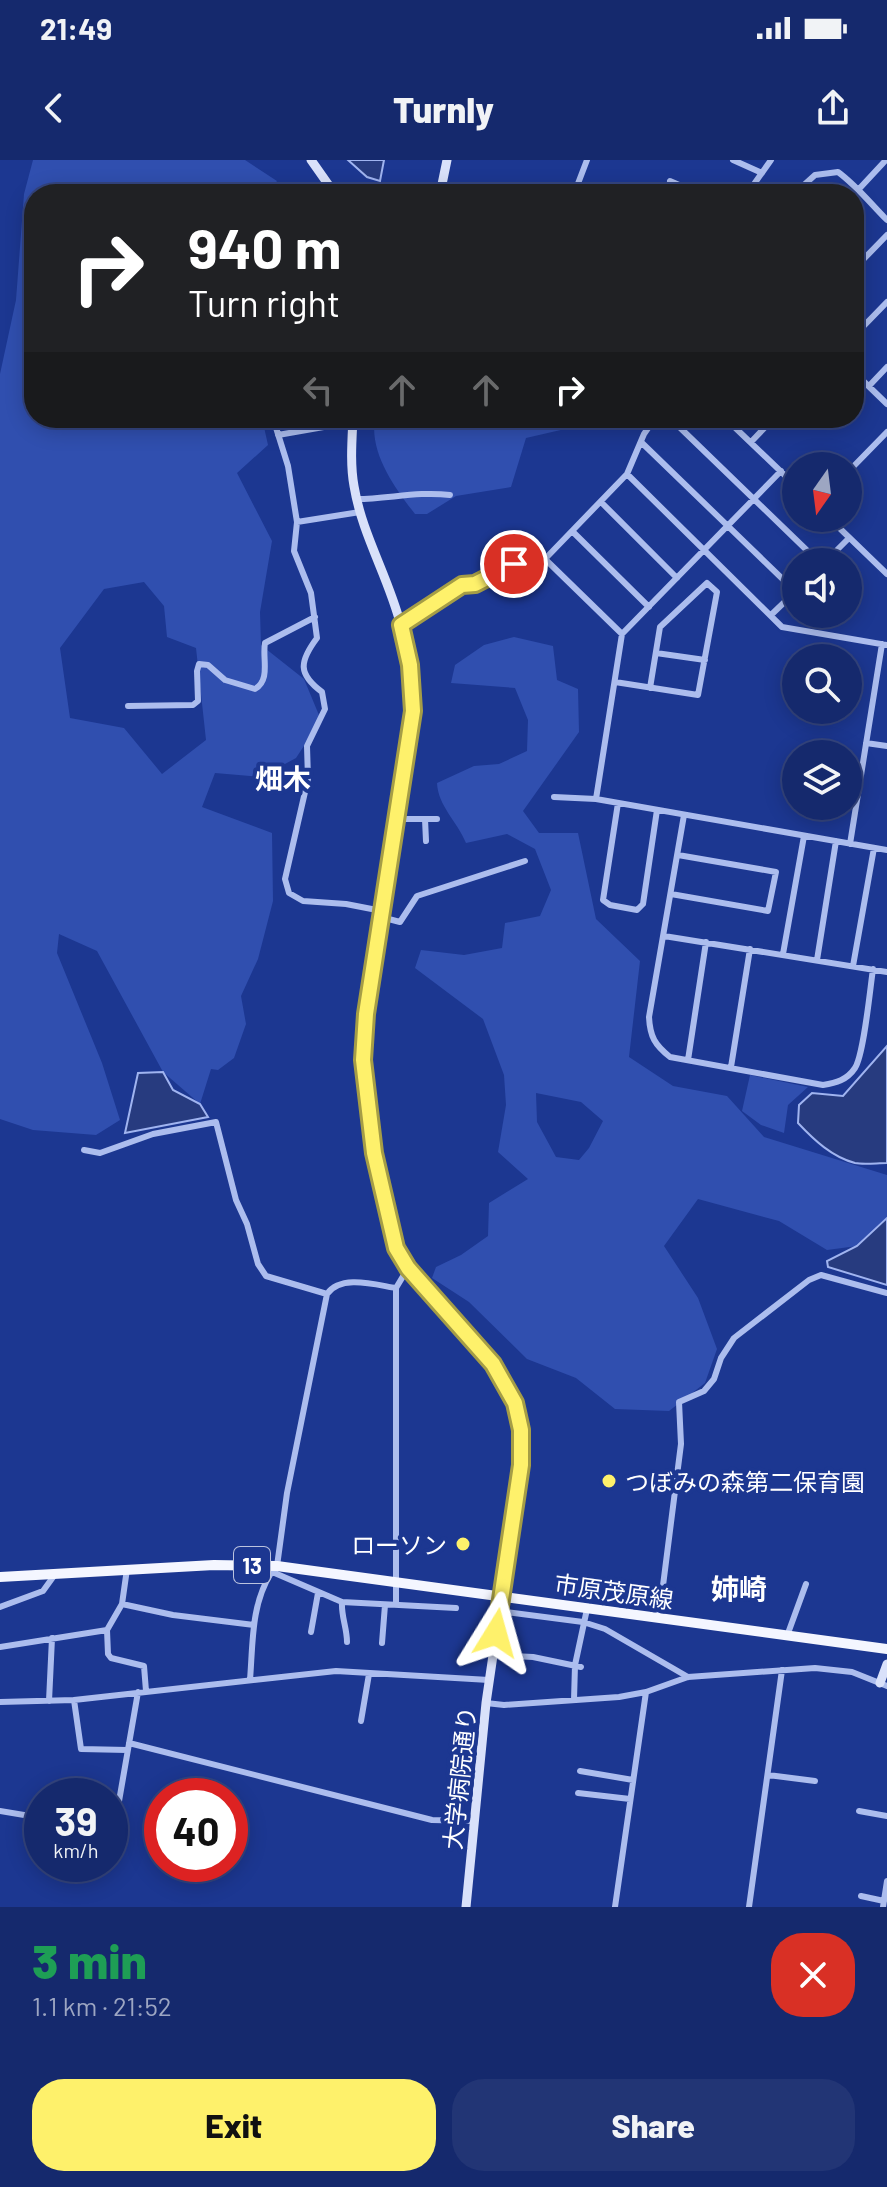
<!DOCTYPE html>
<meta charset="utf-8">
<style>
:root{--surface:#15296d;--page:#223575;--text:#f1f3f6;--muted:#9da6c2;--line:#344580;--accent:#fef16b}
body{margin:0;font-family:Barlow,"Noto Sans JP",sans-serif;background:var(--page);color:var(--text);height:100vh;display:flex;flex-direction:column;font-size:30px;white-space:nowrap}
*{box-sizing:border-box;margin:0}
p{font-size:26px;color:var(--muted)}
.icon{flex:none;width:44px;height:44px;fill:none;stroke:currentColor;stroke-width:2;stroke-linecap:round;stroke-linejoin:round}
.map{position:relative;height:1747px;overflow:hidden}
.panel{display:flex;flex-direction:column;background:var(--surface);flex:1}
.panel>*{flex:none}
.banner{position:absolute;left:24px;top:24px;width:840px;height:244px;border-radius:32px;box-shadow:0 4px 20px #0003,0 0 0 2px var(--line);background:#202124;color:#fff;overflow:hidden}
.needle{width:52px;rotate:194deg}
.tools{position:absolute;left:782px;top:292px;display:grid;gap:16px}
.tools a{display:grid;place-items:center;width:80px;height:80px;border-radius:50%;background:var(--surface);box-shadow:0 4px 20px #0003,0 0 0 2px var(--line);font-size:40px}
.speed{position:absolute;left:24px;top:1618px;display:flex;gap:16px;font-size:40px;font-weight:700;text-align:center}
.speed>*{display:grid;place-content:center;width:104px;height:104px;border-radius:50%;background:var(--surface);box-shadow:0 4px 20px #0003,0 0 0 2px var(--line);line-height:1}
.speed small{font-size:20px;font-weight:400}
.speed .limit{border:12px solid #d22;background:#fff;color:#111}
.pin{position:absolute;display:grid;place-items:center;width:68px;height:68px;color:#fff;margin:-34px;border:4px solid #fff;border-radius:50%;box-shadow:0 2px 8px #0007}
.me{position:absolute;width:88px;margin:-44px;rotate:8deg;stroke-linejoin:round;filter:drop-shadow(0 0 6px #0008)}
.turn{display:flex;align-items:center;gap:28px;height:168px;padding:0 32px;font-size:36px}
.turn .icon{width:104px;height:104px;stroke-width:2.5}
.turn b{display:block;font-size:56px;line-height:68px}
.lanes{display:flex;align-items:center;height:76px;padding:0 32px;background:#0003;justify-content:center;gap:40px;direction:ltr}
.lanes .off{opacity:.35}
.round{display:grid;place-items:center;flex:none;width:84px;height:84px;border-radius:32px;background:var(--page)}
.overview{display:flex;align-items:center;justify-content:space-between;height:136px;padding:0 32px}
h1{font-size:48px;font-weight:800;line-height:60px;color:#1e9e55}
.action{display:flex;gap:16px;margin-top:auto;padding:16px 32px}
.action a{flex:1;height:92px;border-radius:32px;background:var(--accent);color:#111;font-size:32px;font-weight:800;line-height:92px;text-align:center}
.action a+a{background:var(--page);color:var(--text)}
.status{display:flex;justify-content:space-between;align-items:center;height:56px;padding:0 40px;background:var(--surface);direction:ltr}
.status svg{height:22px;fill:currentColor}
header{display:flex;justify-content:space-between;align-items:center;height:104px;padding:0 32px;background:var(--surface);font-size:36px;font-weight:800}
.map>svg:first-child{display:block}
</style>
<div class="status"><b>21:49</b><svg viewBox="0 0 49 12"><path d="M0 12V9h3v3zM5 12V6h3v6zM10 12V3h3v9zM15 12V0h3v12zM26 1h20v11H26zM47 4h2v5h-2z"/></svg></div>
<header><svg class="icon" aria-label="back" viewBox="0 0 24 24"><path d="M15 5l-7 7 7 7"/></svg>Turnly<svg class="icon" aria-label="share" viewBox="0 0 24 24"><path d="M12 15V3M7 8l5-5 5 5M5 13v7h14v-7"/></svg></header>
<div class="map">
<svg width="887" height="1747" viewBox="0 0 887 1747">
<rect width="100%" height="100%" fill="#1c3791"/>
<path fill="#304faf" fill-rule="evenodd" d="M33 0H245L277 21 268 34H34V258H262L268 285 237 313 272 381 260 452 261 485 304 519 321 560 296 598 261 617 215 613 202 647 272 673 273 741 258 799 241 836 246 864 234 898 218 910 211 909 200 944 163 912 97 791 59 774 57 793 102 903 120 960 96 975 33 970 0 959V214L16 140 24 34ZM144 422 164 446 167 477 196 488 206 580 162 614 124 568 70 558 60 488 104 429Z
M375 258H600L591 263 526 278 511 327 456 336 427 354H415C395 328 369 293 375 258Z
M514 477 553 486 557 520 578 529 579 572 523 651 539 673H578L596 759 640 801 629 897 673 926 727 936 764 977 887 1015V1058L857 1086 827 1090 779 1061 698 1039 664 1086 698 1138 717 1189 705 1223 669 1251 615 1249 576 1218 527 1199 469 1142 432 1118 436 1107 461 1095 488 1076 489 1043 528 1019 498 992 506 945 504 915 483 859 415 808 421 790 464 795 502 788 505 763 540 756 551 730 535 689 507 674 466 683C457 661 438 646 437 623L474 606 499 604 527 591 528 560 515 528 451 523 455 505 484 485ZM536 933 581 942 603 961 589 988 579 1000 556 997 537 962Z
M750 915 808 927 788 945 784 973 761 965 742 951Z"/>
<path fill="#273b7f" stroke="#a0b4f0" stroke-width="2" d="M348 0H384L380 21 367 17Z
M887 886V1003C877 1003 864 1005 855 1003 832 997 814 980 798 963L799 945 812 933 843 936Z
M163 912 173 930 200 944 208 957 125 973 138 913Z
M887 1058V1125L828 1107 827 1101 857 1086Z"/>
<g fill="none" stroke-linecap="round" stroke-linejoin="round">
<path stroke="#acbdee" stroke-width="6" d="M733 0 762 13
M670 21 700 34
M859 29 886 0
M574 34 587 0
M747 34 771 0
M794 34 815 15 838 12C857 26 870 43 887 60
M854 109 887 75
M854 176 887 142
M854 212 887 244
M869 226 887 207
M273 258 288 306 297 362 294 391 311 433 317 478C299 502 298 514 322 532L325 549 307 586 308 619 285 719 289 733 303 741 346 744 382 751
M670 258 819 402
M725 258 796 326
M278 275 335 265H353
M641 282 795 431
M751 282 774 258
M848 312 887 272
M627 314 782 467 887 485
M357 339C388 339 418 331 450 335
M601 342 677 418
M829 358 887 414
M297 362 360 352
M572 371 649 447
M545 399 622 474
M825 402 849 378
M771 455 796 431
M401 465 462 425 475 424 514 404 536 398 545 399 627 314 644 274 655 258
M656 493 705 500
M615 522 698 535 717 432 707 423 660 467 650 528
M128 546 193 545 198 541 197 511 199 504 208 505 225 520 255 529C271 520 262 498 265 483L315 457
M866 583 887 586
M554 637 596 639 887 690
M596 639 622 474 781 311
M618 643 603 740 610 745 637 750 643 744 657 650
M684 655 649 857C650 877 655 885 670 897L823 925C836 923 847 920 855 908 864 894 870 829 873 809
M397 659H437
M425 659 426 681
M850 684 882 484
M671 734 768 751 776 712 678 695
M381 757 400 762 417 736 525 701
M664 776 887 812
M783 794 804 676
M817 800 836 681
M853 806 874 688
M688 900 706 782
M731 907 750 789
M84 990 100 993 153 974 216 962 236 1040 247 1064 258 1104 266 1116 327 1134
M277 1406 287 1333 327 1134C341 1114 376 1125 396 1128
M263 1408 342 1442 456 1448
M342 1442C341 1456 347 1468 347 1482
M122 1444 173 1455 254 1465
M396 1445V1128L408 1108
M0 1447 43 1431 56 1413
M499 1451 583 1462 605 1469 688 1517
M659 1457 681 1284 679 1242 704 1231 714 1219 721 1198 734 1178 809 1120 821 1115 887 1133
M107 1470 108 1494 111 1498 144 1506 146 1531
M311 1472 318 1433
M787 1476 806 1424
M382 1483 385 1445
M0 1487 107 1470 122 1444 127 1409
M493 1495 533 1497 581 1507
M250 1520C253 1483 251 1445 271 1413
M74 1540 81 1589 127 1590
M574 1540 575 1505 587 1449
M49 1541 52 1478
M0 1542 74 1540 336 1511 489 1520
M486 1543 504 1545 619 1537 646 1532 688 1517 815 1508 852 1512 887 1526
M361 1561 369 1514
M129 1583 432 1660 475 1661
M580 1611 633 1620
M768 1615 815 1621
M578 1633 630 1639
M0 1651 42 1658
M859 1651 887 1656
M110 1669 114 1670 138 1532
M861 1736 884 1741
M615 1747 646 1532
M749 1747 782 1510
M883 1747 887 1721"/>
<path stroke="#d9e1fa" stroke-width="9" d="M311 0 335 34
M440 34 447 0
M353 258C352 280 350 304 354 326 362 375 389 418 401 466 408 494 411 522 413 551L366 854 363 900 374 993 396 1088 408 1108 493 1204 515 1243 521 1270V1305L486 1543 466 1747
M880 1523 887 1504"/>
<path stroke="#f4f6ff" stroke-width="10" d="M0 1417 214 1405 277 1406 887 1489"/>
</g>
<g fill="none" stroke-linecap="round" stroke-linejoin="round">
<g stroke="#a59d46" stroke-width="20">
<path id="route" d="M496 1473 521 1305V1270L515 1243 493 1204 408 1108 396 1088 374 993 363 900 366 854 413 551 410 505 401 465 462 425 475 424 514 404"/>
</g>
<use href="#route" stroke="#fef16b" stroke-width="14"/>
</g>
<g fill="#fef16b" stroke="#1c3791" stroke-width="3">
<circle cx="609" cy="1321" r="8"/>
<circle cx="463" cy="1384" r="8"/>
</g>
<g text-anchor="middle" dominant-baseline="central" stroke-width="8" stroke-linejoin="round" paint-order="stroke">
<rect fill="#1c3791" stroke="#bbc3de" stroke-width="2" x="234" y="1387" width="36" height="36" rx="6"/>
<g font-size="22" font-weight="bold" fill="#fff">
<text x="252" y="1405">13</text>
</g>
<g font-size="24" fill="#fff" stroke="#1c3791" text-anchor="start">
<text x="625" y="1321">つぼみの森第二保育園</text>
<text x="447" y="1384" text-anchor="end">ローソン</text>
</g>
<g font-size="24" fill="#fff" stroke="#1c3791">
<text transform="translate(614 1431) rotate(8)">市原茂原線</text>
<text transform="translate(459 1618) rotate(-84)">大学病院通り</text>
</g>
<g font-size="28" font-weight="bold" fill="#fff" stroke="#1c3791">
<text x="283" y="618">畑木</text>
<text x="739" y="1428">姉崎</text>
</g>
</g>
</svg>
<div class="tools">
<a><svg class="needle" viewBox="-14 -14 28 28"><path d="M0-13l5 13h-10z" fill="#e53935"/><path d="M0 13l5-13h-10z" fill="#9da6c2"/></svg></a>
<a><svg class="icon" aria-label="sound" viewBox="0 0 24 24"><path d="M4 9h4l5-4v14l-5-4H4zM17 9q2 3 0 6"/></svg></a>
<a><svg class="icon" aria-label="search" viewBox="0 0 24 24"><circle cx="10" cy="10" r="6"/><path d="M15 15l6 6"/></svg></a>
<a><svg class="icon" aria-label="layers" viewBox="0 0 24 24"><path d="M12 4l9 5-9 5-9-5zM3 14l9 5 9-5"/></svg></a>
</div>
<div class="speed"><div>39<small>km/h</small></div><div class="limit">40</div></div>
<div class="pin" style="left:514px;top:404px;background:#d93025"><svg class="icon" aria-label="arrive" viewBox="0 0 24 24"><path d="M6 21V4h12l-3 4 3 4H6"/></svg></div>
<svg class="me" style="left:496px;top:1473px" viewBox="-20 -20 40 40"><path d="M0-17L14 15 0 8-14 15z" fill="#fef16b" stroke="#fff" stroke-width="4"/></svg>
<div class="banner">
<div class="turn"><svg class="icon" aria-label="right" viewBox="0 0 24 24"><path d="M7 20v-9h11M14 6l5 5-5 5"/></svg><div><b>940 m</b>Turn right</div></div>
<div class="lanes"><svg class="icon off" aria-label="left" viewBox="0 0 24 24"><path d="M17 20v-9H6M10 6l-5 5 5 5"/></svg><svg class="icon off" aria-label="ahead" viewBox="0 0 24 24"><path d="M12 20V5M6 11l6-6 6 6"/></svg><svg class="icon off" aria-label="ahead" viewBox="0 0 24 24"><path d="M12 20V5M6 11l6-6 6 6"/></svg><svg class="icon" aria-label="right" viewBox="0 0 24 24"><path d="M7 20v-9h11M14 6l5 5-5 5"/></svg></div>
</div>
</div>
<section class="panel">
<div class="overview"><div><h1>3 min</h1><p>1.1 km · 21:52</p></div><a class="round" style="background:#d93025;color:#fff"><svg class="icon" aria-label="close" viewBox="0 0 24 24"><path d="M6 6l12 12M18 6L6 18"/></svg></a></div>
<div class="action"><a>Exit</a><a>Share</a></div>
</section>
